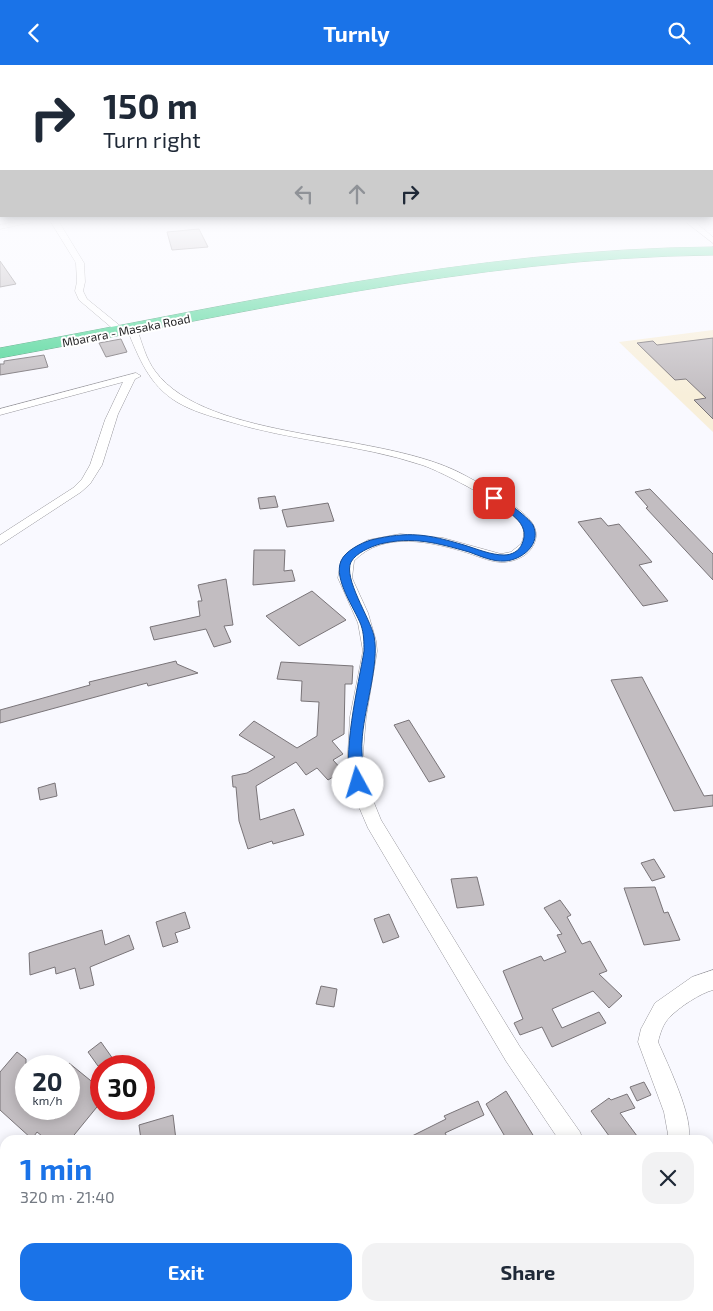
<!DOCTYPE html>
<meta charset="utf-8">
<style>
:root{--surface:#fff;--page:#f2f2f3;--text:#1f2937;--muted:#747a83;--accent:#1a73e8}
body{margin:0;font-family:"Exo 2",sans-serif;background:var(--page);color:var(--text);height:100vh;display:flex;flex-direction:column;font-size:19px;white-space:nowrap}
*{box-sizing:border-box;margin:0}
p{font-size:16px;color:var(--muted)}
.icon{flex:none;width:28px;height:28px;fill:none;stroke:currentColor;stroke-width:2;stroke-linecap:round;stroke-linejoin:round}
.map{position:relative;flex:1;overflow:hidden}
.side{position:absolute;left:0px;top:1070px;width:714px;height:176px;display:flex;flex-direction:column;background:var(--surface);border-radius:15px 15px 0 0;box-shadow:0 2px 12px #0003}
.side>*{flex:none}
.hud{position:absolute;left:0px;top:0px;width:714px;height:152px;box-shadow:0 2px 12px #0003;background:#fff;color:var(--text);overflow:hidden}
.speed{position:absolute;left:15px;top:990px;display:flex;gap:10px;font-size:25px;font-weight:700;text-align:center}
.speed>*{display:grid;place-content:center;width:65px;height:65px;border-radius:50%;background:var(--surface);box-shadow:0 2px 12px #0003;line-height:1}
.speed small{font-size:12px;font-weight:400}
.speed .limit{border:8px solid #d22;background:#fff;color:#111}
.pin{position:absolute;display:grid;place-items:center;width:42px;height:42px;color:#fff;margin:-21px;border-radius:10px;box-shadow:0 2px 8px #0006}
.me{position:absolute;width:55px;margin:-28px;rotate:354deg;stroke-linejoin:round;filter:drop-shadow(0 0 4px #0008)}
.turn{display:flex;align-items:center;gap:18px;height:105px;padding:0 20px;font-size:22px}
.turn .icon{width:65px;height:65px;stroke-width:2.5}
.turn b{display:block;font-size:35px;line-height:42px}
.lanes{display:flex;align-items:center;height:48px;padding:0 20px;background:#0003;justify-content:center;gap:25px;direction:ltr}
.lanes .off{opacity:.35}
.round{display:grid;place-items:center;flex:none;width:52px;height:52px;border-radius:15px;background:var(--page)}
.summary{display:flex;align-items:center;justify-content:space-between;height:85px;padding:0 20px}
h1{font-size:30px;font-weight:700;line-height:38px;color:var(--accent)}
.action{display:flex;gap:10px;margin-top:auto;padding:10px 20px}
.action a{flex:1;height:58px;border-radius:15px;background:var(--accent);color:#fff;font-size:20px;font-weight:700;line-height:58px;text-align:center}
.action a+a{background:var(--page);color:var(--text)}
header{display:flex;justify-content:space-between;align-items:center;height:65px;padding:0 20px;background:var(--accent);color:#fff;font-size:22px;font-weight:700}
.map>svg:first-child{display:block}
</style>
<header><svg class="icon" aria-label="back" viewBox="0 0 24 24"><path d="M15 5l-7 7 7 7"/></svg>Turnly<svg class="icon" aria-label="search" viewBox="0 0 24 24"><circle cx="10" cy="10" r="6"/><path d="M15 15l6 6"/></svg></header>
<div class="map">
<svg width="713" height="1246" viewBox="0 0 713 1246">
<rect width="100%" height="100%" fill="#f9f9ff"/>
<path fill="#f8efda" d="M713 265V367L619 277Z"/>
<path fill="#c2bdc1" stroke="#797478" d="M199 164 208 182 172 185 167 167Z
M0 196 16 219 0 222Z
M713 273V354L694 335 706 333 686 314 675 315 637 278 653 276 657 280Z
M121 274 127 287 106 292 99 278Z
M44 290 48 302 0 310V299H4V296Z
M650 424 713 489V515L646 443 648 442 635 427Z
M275 431 278 442 260 444 258 433Z
M328 438 334 456 287 462 282 445Z
M601 453 608 461 619 459 652 497 639 500 668 536 643 541 578 457Z
M254 485H285L284 506 292 505 295 516 253 520Z
M226 514 233 560 224 561 231 577 214 582 206 564 154 575 150 562 200 551 198 536H202L198 520Z
M312 526 346 555 299 581 266 551Z
M176 596 177 599 198 608 148 621 147 618 0 658V645L90 620 89 617Z
M281 597 353 601 352 619H345L344 669 332 676 343 689 333 695 343 706 328 715 317 703 306 710 296 697 256 721 260 755 294 744 304 770 273 779 272 776 248 784 239 756 236 722H233L232 711 247 708 275 692 239 670 254 656 297 683 317 671 319 637 301 636 302 616 277 614Z
M642 612 704 731 713 730V741L674 746 611 615Z
M409 655 445 712 429 717 394 660Z
M55 718 57 731 40 735 38 723Z
M654 794 665 812 652 816 641 798Z
M477 812 484 840 457 843 451 814Z
M655 822 664 848 668 847 680 875 644 880 624 823Z
M560 835 571 850 567 852 582 879 590 876 607 906 599 909 622 931 609 943 593 926 552 944 562 963 599 947 606 958 552 982 542 962 520 970 514 958 523 954 503 906 541 891 544 896 566 887 557 870 562 869 544 843Z
M185 847 190 863 175 868 178 877 163 882 156 857Z
M389 849 399 872 383 878 374 854Z
M102 865 105 880 129 870 134 884 90 902 94 920 80 924 75 903 56 909 55 902 30 910 29 888Z
M321 921 337 924 334 942 316 939Z
M101 977 118 1001H98L88 987Z
M17 987 26 994V1044H43L55 1054 63 1044H69V998L101 1024V1037L70 1075H47L37 1067 32 1074 0 1045V1007Z
M644 1017 651 1030 637 1036 630 1022Z
M506 1026 536 1075H507L486 1039Z
M627 1029 635 1043 620 1048 640 1075H612L591 1046 609 1033 611 1035Z
M478 1036 484 1050 445 1068 449 1075H404L446 1054 444 1051Z
M173 1050 176 1075H141L139 1060Z"/>
<g fill="none" stroke-linecap="round" stroke-linejoin="round">
<g stroke="#97969c" stroke-width="1">
<path id="street" d="M16 157H33L0 164V160Z
M51 157H59L84 198 85 217 83 226 87 234 124 264V268H118L79 235 75 226 77 217 76 198Z
M686 157H695L713 172V178Z
M132 261 137 264C142 278 146 294 155 306 208 378 385 365 466 411 478 417 490 425 501 433 518 444 548 460 531 484 525 492 515 496 505 497 493 498 480 492 468 488 433 477 383 465 354 496L352 513 368 548 376 576 377 586 366 652 363 687 368 723 381 755 520 982 580 1067 583 1075H559L506 996 368 763 353 728 347 704 350 652 363 586 358 558 338 513 341 496 351 485 368 475 400 469 443 473 501 489 511 487 521 479C524 473 525 467 522 461 514 444 441 406 422 400 359 379 291 376 227 356 210 351 192 346 177 337 149 320 139 293 127 264Z
M136 308 141 311 135 314 118 349 102 400 90 419 81 427 0 480V470L73 423 82 414 90 400 105 355 123 317 0 350V344Z
M713 905V925C701 928 679 942 670 952 663 958 660 969 658 977 667 998 695 1055 688 1075H666L668 1069 664 1047 638 977 641 964 655 938 692 912Z
M709 1232 713 1237V1246H690L688 1241H709Z"/>
</g>
<g stroke="#3f986f" stroke-width="1">
<path id="highway" d="M713 182V190C472 193 236 250 0 293V283C236 240 472 184 713 182Z"/>
</g>
<use href="#street" fill="#fff" fill-rule="evenodd"/>
<use href="#highway" fill="#4ed697" fill-rule="evenodd"/>
</g>
<linearGradient id="sky" x2="0" y2="1"><stop stop-color="#81c2e8"/><stop offset="0.47" stop-color="#fcfcff"/><stop offset="1" stop-color="#fcfcff" stop-opacity="0"/></linearGradient>
<rect width="713" height="331" fill="url(#sky)"/>
<path fill="#1a73e8" stroke="#114b97" d="M490 431C500 430 528 452 533 460 542 479 522 495 505 496 493 497 480 491 469 487 437 478 413 471 380 479 370 482 356 488 351 497 343 513 370 553 374 571 380 598 363 647 362 677 361 686 365 716 362 722L358 723 353 722C340 695 359 617 364 586 364 577 364 569 361 560 355 544 333 514 341 496 345 486 361 478 371 475 409 466 427 469 464 480 477 484 491 490 504 490 512 490 519 486 522 479 532 457 506 446 490 435Z"/>
<g text-anchor="middle" dominant-baseline="central" stroke-width="4" stroke-linejoin="round" paint-order="stroke">
<g font-size="12" fill="#242426" stroke="#fff">
<text transform="translate(126 265) rotate(-11)">Mbarara - Masaka Road</text>
</g>
</g>
</svg>
<div class="speed"><div>20<small>km/h</small></div><div class="limit">30</div></div>
<div class="pin" style="left:494px;top:433px;background:#d93025"><svg class="icon" aria-label="arrive" viewBox="0 0 24 24"><path d="M6 21V4h12l-3 4 3 4H6"/></svg></div>
<svg class="me" style="left:358px;top:718px" viewBox="-20 -20 40 40"><circle r="19" fill="#fff"/><path d="M0-13L10 11 0 6-10 11z" fill="#1a73e8"/></svg>
<div class="hud">
<div class="turn"><svg class="icon" aria-label="right" viewBox="0 0 24 24"><path d="M7 20v-9h11M14 6l5 5-5 5"/></svg><div><b>150 m</b>Turn right</div></div>
<div class="lanes"><svg class="icon off" aria-label="left" viewBox="0 0 24 24"><path d="M17 20v-9H6M10 6l-5 5 5 5"/></svg><svg class="icon off" aria-label="ahead" viewBox="0 0 24 24"><path d="M12 20V5M6 11l6-6 6 6"/></svg><svg class="icon" aria-label="right" viewBox="0 0 24 24"><path d="M7 20v-9h11M14 6l5 5-5 5"/></svg></div>
</div>
<section class="side">
<div class="summary"><div><h1>1 min</h1><p>320 m · 21:40</p></div><a class="round"><svg class="icon" aria-label="close" viewBox="0 0 24 24"><path d="M6 6l12 12M18 6L6 18"/></svg></a></div>
<div class="action"><a>Exit</a><a>Share</a></div>
</section>
</div>
